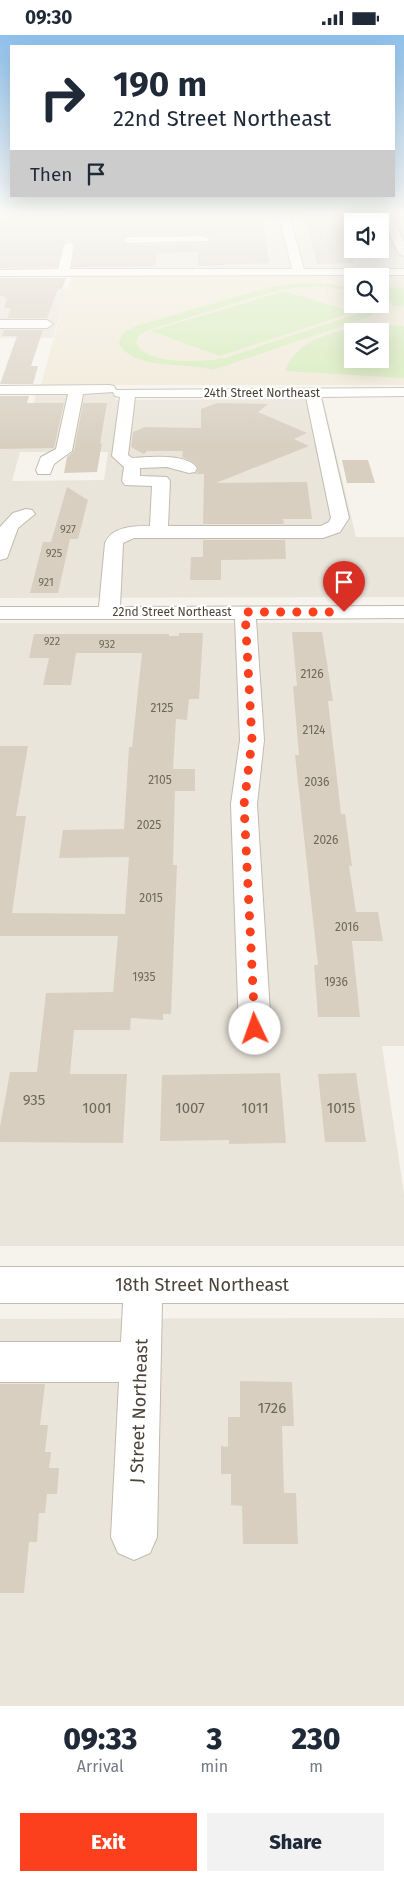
<!DOCTYPE html>
<style>
:root{--surface:#fff;--page:#f2f2f3;--text:#1f2937;--muted:#747a83;--accent:#fc3f1d}
body{margin:0;font-family:"Fira Sans",sans-serif;background:var(--page);color:var(--text);height:100vh;display:flex;flex-direction:column;font-size:19px;white-space:nowrap}
*{box-sizing:border-box;margin:0}
p{font-size:16px;color:var(--muted)}
.icon{flex:none;width:28px;height:28px;fill:none;stroke:currentColor;stroke-width:2;stroke-linecap:round;stroke-linejoin:round}
.map{position:relative;height:1671px;overflow:hidden}
.details{display:flex;flex-direction:column;background:var(--surface);flex:1}
.details>*{flex:none}
.top-card{position:absolute;left:10px;top:10px;width:385px;height:152px;border-radius:0px;box-shadow:0 5px 20px #0002;background:#fff;color:var(--text);overflow:hidden}
.tools{position:absolute;left:344px;top:178px;display:grid;gap:10px}
.tools a{display:grid;place-items:center;width:45px;height:45px;border-radius:0px;background:var(--surface);box-shadow:0 5px 20px #0002;font-size:25px}
.pin{position:absolute;display:grid;place-items:center;width:42px;height:42px;color:#fff;margin:-51px -21px;border-radius:50% 50% 50% 0;rotate:-45deg;box-shadow:0 0 5px #0007}
.pin .icon{rotate:45deg}
.me{position:absolute;width:55px;margin:-28px;rotate:357deg;stroke-linejoin:round;filter:drop-shadow(0 0 4px #0008)}
.turn{display:flex;align-items:center;gap:18px;height:105px;padding:0 20px;font-size:22px}
.turn .icon{width:65px;height:65px;stroke-width:2.5}
.turn b{display:block;font-size:35px;line-height:42px}
.then{display:flex;align-items:center;height:48px;padding:0 20px;background:#0003;gap:10px;font-size:19px}
.eta{display:flex;justify-content:space-evenly;align-items:center;height:85px;text-align:center}
.eta b{font-size:30px;font-weight:800;line-height:35px}
.button{display:flex;gap:10px;margin-top:auto;padding:10px 20px}
.button a{flex:1;height:58px;border-radius:0px;background:var(--accent);color:#fff;font-size:20px;font-weight:800;line-height:58px;text-align:center}
.button a+a{background:var(--page);color:var(--text)}
.status{display:flex;justify-content:space-between;align-items:center;height:35px;padding:0 25px;background:var(--surface);direction:ltr}
.status svg{height:14px;fill:currentColor}
.map>svg:first-child{display:block}
</style>
<div class="status"><b>09:30</b><svg viewBox="0 0 49 12"><path d="M0 12V9h3v3zM5 12V6h3v6zM10 12V3h3v9zM15 12V0h3v12zM26 1h20v11H26zM47 4h2v5h-2z"/></svg></div>
<div class="map">
<svg width="404" height="1671" viewBox="0 0 404 1671">
<rect width="100%" height="100%" fill="#f6f3ec"/>
<path fill="#eae5da" fill-rule="evenodd" d="M0 180H404V233L0 234V214L107 213ZM352 186H380V214H352Z
M0 254H67L53 303H0Z
M37 356H116V365L323 364 356 502H404V562L0 563V394H26ZM20 417H108L104 445 12 446Z
M0 588H404V1011H382L404 1159V1211H0Z
M404 1283V1671H0V1284Z"/>
<path fill="#efe8d6" fill-rule="evenodd" d="M71 241H404V350H41ZM352 241H380V269H352ZM352 296H380V324H352Z"/>
<path fill="#d2eab5" fill-rule="evenodd" d="M300 248 325 249 349 252 352 253V257C309 243 267 258 225 271 200 279 174 287 148 295L138 301 136 309C149 331 203 327 225 323L354 280 365 274 368 269H380V267V274L371 281 213 335C188 326 133 337 119 308L122 299 136 291 266 253Z
M385 253H404V271H393Z
M284 256 353 277 220 321 151 296Z
M404 291V343L285 336C300 294 366 289 404 291ZM352 296H380V324H352Z"/>
<path fill="#d8cfc1" fill-rule="evenodd" d="M0 180 263 181 269 228 198 231V217L157 218 155 231 72 232 76 209 68 205 62 210 57 232 0 233ZM204 199 211 203 208 208 128 210 121 206 128 200Z
M304 180H355V186H352L354 228 317 229Z
M0 243H66L62 254H58L47 283H7L11 273H4L7 263 4 264 5 261H0Z
M4 295H43L31 331H38L33 349H0L17 301H2Z
M0 361H29L27 368H64L54 413 0 414Z
M83 368H107L100 409 102 408 97 437 64 438 67 422 74 416Z
M217 368 268 369 258 377 307 398 294 404 309 411 216 448 307 447 312 484H283L284 489H203L204 439H194L197 438 198 432 193 427 182 422 183 416H147L144 419 131 412 133 397 145 392 201 393V374Z
M342 425H368L375 448H347Z
M67 452 88 465 78 504H70L58 558H30L43 507H51Z
M203 505H285L286 524 221 525V545H190L191 522H203Z
M292 597H322L333 666H328L336 735 341 779H345L352 831H349L356 877H378L383 906H352L360 982H318L314 930H318L295 720H299L293 651H297Z
M179 598H203L199 664H189L187 685 176 684 173 734H195V756H175L173 830H177L171 979H163V985L131 983 130 995H74L70 1039H127L123 1108 0 1107V1092L10 1037H37L46 958 113 957 118 901H0V711H28L16 781H26L12 878 125 879 129 822 59 823 63 795 124 794 129 712H132L142 618H76L71 650H43L49 623H29L34 599H169V601H179Z
M280 1038 286 1108 229 1109V1105L160 1106 162 1040Z
M356 1038 366 1107H325L318 1039Z
M240 1346 292 1347 294 1391H282L284 1458H296L298 1509H243L242 1471 231 1470V1439H221V1411L228 1412V1382H240Z
M0 1349H45L40 1390H48L45 1417H51L49 1433H59L57 1459H47L45 1478H39L37 1507H29L24 1558H0Z"/>
<g fill="none" stroke-linecap="round" stroke-linejoin="round">
<g stroke="#c2bbae" stroke-width="2">
<path id="minor" d="M279 180H289L304 234H404V240L0 241V235L58 234 64 210 69 207 74 210 70 234H292Z
M381 180H391L404 207V221L398 218Z
M204 201 209 204 208 206 128 208 123 205 128 202Z
M0 285H47L53 289 47 293H0Z
M109 350 114 351 116 355 404 353V361L321 362 349 483 340 497 323 503H134L123 508 120 572 404 571V583L256 584 264 705 257 769 271 994 266 1003 255 1006 244 1003 239 994 231 769 240 705 235 584H0V572H99L105 508C112 491 134 491 150 491L152 451 125 450 122 446 124 432 112 421 120 362 115 361 113 357 83 359 72 416 54 429 50 439H38L36 435 41 422 56 414 68 359H0V351ZM135 362H306L331 483 329 487 321 491H168L170 446 167 442 140 441V433L167 432 189 438 195 437 197 433C187 418 149 422 132 423L128 420Z
M26 474 32 475 35 479 18 493 7 523 0 525V492L13 478Z
M0 1232H404V1268H162L157 1502 150 1518 134 1525 118 1518 111 1502 119 1347H0V1307H121L123 1268H0Z"/>
</g>
<use href="#minor" fill="#fff" fill-rule="evenodd"/>
</g>
<linearGradient id="sky" x2="0" y2="1"><stop stop-color="#8fc1ec"/><stop offset="0.43" stop-color="#fbfaf6"/><stop offset="1" stop-color="#fbfaf6" stop-opacity="0"/></linearGradient>
<rect width="404" height="414" fill="url(#sky)"/>
<g fill="none" stroke-linecap="round" stroke-linejoin="round">
<path stroke="#fc3f1d" stroke-width="9" stroke-dasharray="0 16.2" d="M255 994 244 770 252 705 245 577H344"/>
</g>
<g text-anchor="middle" dominant-baseline="central" stroke-width="4.5" stroke-linejoin="round" paint-order="stroke">
<g font-size="11" fill="#6e675b">
<text x="68" y="494">927</text>
<text x="54" y="518">925</text>
<text x="46" y="547">921</text>
<text x="52" y="606">922</text>
<text x="107" y="609">932</text>
</g>
<g font-size="12" fill="#4b4439" stroke="#fff">
<text x="262" y="358">24th Street Northeast</text>
<text x="172" y="577">22nd Street Northeast</text>
</g>
<g font-size="12" fill="#6e675b">
<text x="312" y="639">2126</text>
<text x="162" y="673">2125</text>
<text x="314" y="695">2124</text>
<text x="160" y="745">2105</text>
<text x="317" y="747">2036</text>
<text x="149" y="790">2025</text>
<text x="326" y="805">2026</text>
<text x="151" y="863">2015</text>
<text x="347" y="892">2016</text>
<text x="144" y="942">1935</text>
<text x="336" y="947">1936</text>
</g>
<g font-size="15" fill="#6e675b">
<text x="34" y="1065">935</text>
<text x="97" y="1073">1001</text>
<text x="190" y="1073">1007</text>
<text x="255" y="1073">1011</text>
<text x="341" y="1073">1015</text>
<text x="272" y="1373">1726</text>
</g>
<g font-size="18" fill="#4b4439" stroke="#fff">
<text x="202" y="1250">18th Street Northeast</text>
<text transform="translate(139 1376) rotate(-88)">J Street Northeast</text>
</g>
</g>
</svg>
<div class="tools">
<a><svg class="icon" aria-label="sound" viewBox="0 0 24 24"><path d="M4 9h4l5-4v14l-5-4H4zM17 9q2 3 0 6"/></svg></a>
<a><svg class="icon" aria-label="search" viewBox="0 0 24 24"><circle cx="10" cy="10" r="6"/><path d="M15 15l6 6"/></svg></a>
<a><svg class="icon" aria-label="layers" viewBox="0 0 24 24"><path d="M12 4l9 5-9 5-9-5zM3 14l9 5 9-5"/></svg></a>
</div>
<div class="pin" style="left:344px;top:577px;background:#d93025"><svg class="icon" aria-label="arrive" viewBox="0 0 24 24"><path d="M6 21V4h12l-3 4 3 4H6"/></svg></div>
<svg class="me" style="left:255px;top:994px" viewBox="-20 -20 40 40"><circle r="19" fill="#fff"/><path d="M0-13L10 11 0 6-10 11z" fill="#fc3f1d"/></svg>
<div class="top-card">
<div class="turn"><svg class="icon" aria-label="right" viewBox="0 0 24 24"><path d="M7 20v-9h11M14 6l5 5-5 5"/></svg><div><b>190 m</b>22nd Street Northeast</div></div>
<div class="then">Then<svg class="icon" aria-label="arrive" viewBox="0 0 24 24"><path d="M6 21V4h12l-3 4 3 4H6"/></svg></div>
</div>
</div>
<section class="details">
<div class="eta">
<div><b>09:33</b><p>Arrival</p></div>
<div><b>3</b><p>min</p></div>
<div><b>230</b><p>m</p></div>
</div>
<div class="button"><a>Exit</a><a>Share</a></div>
</section>
